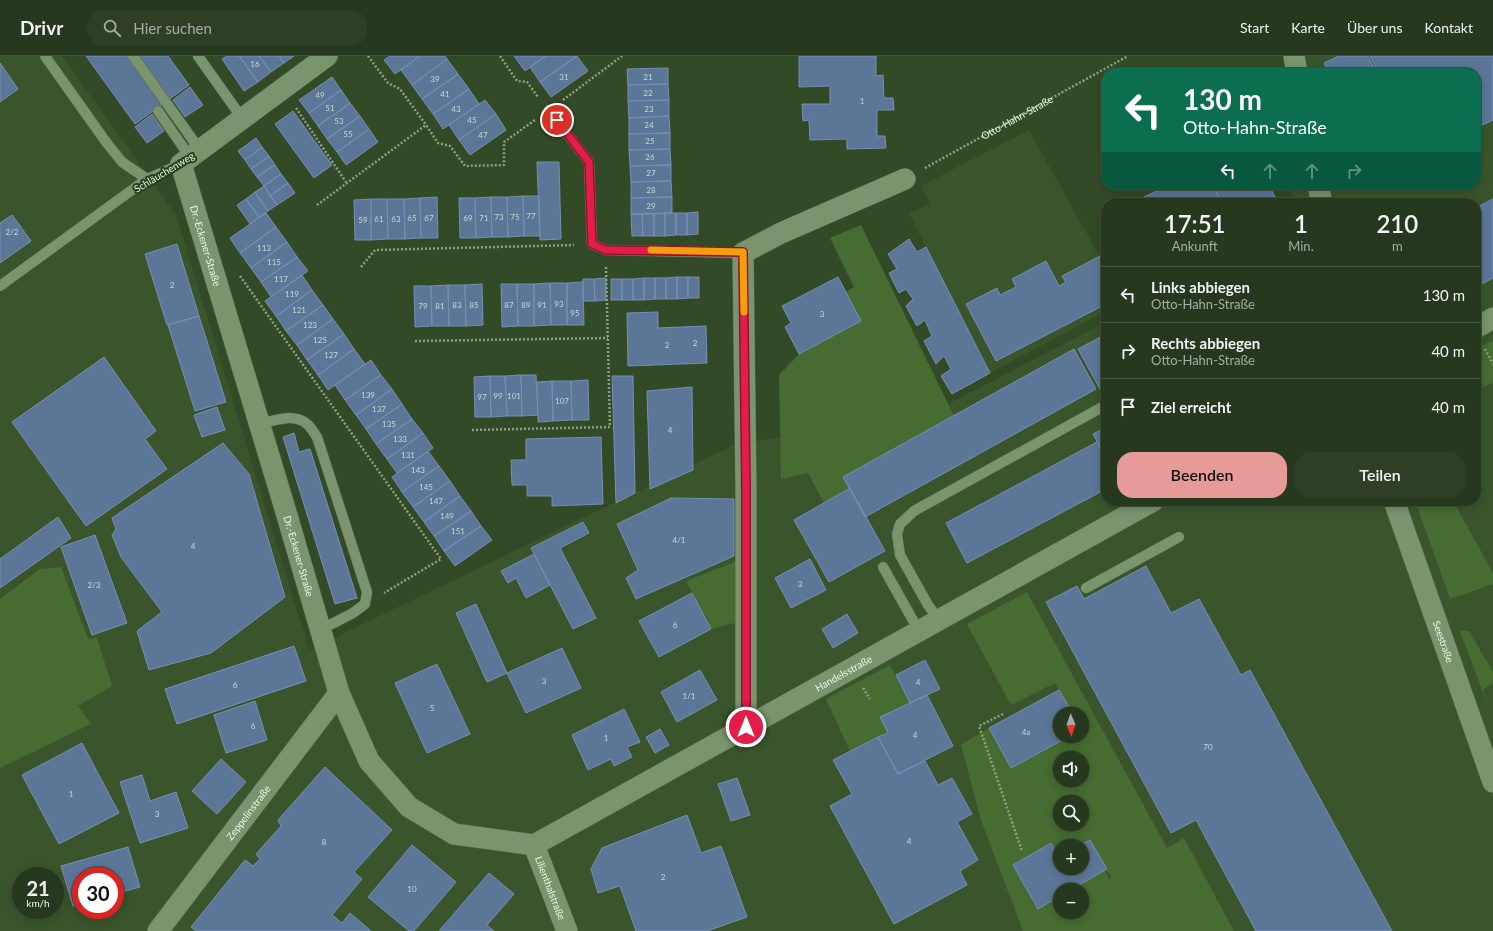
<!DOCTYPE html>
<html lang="de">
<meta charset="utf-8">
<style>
:root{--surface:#26381d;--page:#2e3f26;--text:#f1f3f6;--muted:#a4aca4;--line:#42523b;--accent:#e69b98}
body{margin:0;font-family:Lato,sans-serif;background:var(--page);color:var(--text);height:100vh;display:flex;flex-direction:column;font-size:15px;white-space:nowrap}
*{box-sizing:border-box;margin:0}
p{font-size:13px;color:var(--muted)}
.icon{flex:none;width:22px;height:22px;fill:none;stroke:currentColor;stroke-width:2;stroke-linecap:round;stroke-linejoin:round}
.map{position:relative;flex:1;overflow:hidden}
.panel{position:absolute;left:1101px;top:142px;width:380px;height:308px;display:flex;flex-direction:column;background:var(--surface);border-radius:16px;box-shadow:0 2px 10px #0003,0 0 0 1px var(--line)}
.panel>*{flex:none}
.top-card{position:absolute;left:1101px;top:12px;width:380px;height:122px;border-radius:16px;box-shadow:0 2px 10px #0003,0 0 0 1px var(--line);background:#0b6e4f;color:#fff;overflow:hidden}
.needle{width:26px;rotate:178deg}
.fabs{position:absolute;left:1053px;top:651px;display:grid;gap:8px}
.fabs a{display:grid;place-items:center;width:36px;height:36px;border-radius:50%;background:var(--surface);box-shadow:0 2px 10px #0003,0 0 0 1px var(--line);font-size:20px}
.speed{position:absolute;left:12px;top:811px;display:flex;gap:8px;font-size:20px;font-weight:700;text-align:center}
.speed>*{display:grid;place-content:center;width:52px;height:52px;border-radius:50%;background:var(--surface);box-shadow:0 2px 10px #0003,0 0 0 1px var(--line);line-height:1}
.speed small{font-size:10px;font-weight:400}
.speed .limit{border:6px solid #d22;background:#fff;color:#111}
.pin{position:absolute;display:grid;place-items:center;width:34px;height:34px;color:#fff;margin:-17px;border:2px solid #fff;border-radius:50%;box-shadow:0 1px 4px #0007}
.me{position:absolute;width:44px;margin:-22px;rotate:0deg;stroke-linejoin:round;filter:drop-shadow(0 0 3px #0008)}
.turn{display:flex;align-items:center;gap:14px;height:84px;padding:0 16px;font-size:18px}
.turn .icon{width:52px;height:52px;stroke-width:2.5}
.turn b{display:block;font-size:28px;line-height:34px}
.lanes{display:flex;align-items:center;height:38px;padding:0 16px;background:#0003;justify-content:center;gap:20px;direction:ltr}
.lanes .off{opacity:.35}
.eta{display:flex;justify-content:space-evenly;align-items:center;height:68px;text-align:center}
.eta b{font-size:24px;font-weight:600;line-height:28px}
.primary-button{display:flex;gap:8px;margin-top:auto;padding:8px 16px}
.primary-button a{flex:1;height:46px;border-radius:16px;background:var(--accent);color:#111;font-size:16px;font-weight:600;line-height:46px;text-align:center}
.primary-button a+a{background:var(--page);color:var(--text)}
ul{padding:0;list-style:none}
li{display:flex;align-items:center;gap:12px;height:56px;padding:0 16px;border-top:1px solid var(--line)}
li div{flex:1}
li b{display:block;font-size:15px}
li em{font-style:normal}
header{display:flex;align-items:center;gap:24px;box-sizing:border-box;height:56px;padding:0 20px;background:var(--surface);border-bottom:1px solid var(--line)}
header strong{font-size:19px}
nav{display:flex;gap:22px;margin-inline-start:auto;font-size:14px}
.search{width:280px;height:36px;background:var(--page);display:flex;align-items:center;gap:10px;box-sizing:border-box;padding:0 14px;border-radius:16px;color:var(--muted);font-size:15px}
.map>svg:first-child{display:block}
</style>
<header>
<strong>Drivr</strong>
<div class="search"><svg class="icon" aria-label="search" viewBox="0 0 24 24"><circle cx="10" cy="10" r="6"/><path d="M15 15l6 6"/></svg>Hier suchen</div>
<nav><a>Start</a><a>Karte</a><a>Über uns</a><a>Kontakt</a></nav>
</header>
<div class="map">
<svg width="1493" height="875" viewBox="0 0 1493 875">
<rect width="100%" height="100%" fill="#334a27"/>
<path fill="#3a552c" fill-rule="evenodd" d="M0 0H62L176 159 309 594 736 388 925 360 1106 266V445H1476V147H1293L1292 129H1476V17H1284L1283 0H1493V875H0ZM1060 658H1082V680H1060ZM1060 702H1082V724H1060ZM1060 746H1082V768H1060ZM1060 790H1082V812H1060ZM21 820H55V854H21ZM81 820H115V854H81ZM1060 834H1082V856H1060Z
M1029 74 1106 212V255L990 317 909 158 930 148 921 130Z"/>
<path fill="#466c31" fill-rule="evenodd" d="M861 169 954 360 844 421 850 432 824 447 808 417 781 423 779 319 799 298 861 265 846 236 854 231 830 182Z
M1493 284V326L1476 335V293Z
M1415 445H1453L1493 517V528L1450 543Z
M735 506 739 566 711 573 686 525Z
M61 511 88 583 97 582 112 630 78 650 91 668 0 712V543L40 513Z
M1027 536 1167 792 1184 782 1234 875H1023L981 764 961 689 989 672 1011 712 1070 680H1082V658H1073L1055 627 1011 649 967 568ZM1060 702H1082V724H1060ZM1060 746H1082V768H1060ZM1090 784 1111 822 1109 823 1105 814 1070 834H1082V856H1060V840L1038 852 1013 809 1050 787 1059 801H1060V790H1079Z
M1460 575H1469L1493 616V627L1483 634 1493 663Z
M890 609 910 647 881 661 888 677 850 695 826 643Z"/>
<path fill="#5c7698" stroke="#7590b4" d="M86 0H168L189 29 135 68Z
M227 0H239L258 26 244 35 222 3Z
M239 0H259L271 16 258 26Z
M259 0H279L284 7 271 16Z
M279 0H294L284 7Z
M390 0H420L395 18 384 4Z
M420 0H445L447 3 412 29 401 14Z
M514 0H546L525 15Z
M546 0H577L540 26 530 11Z
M577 0 588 15 551 41 540 26Z
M799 0H876V20L883 19 884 42H893L894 54H877V80H885L886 92 847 93V83L810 84 809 64 803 65 802 48H830V30L799 31Z
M1339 0H1368L1377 17H1329L1324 7Z
M1370 0H1493V64L1476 72V17H1379Z
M447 3 458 18 422 43 412 29Z
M0 7 18 33 0 46Z
M668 12V28L628 29 627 13Z
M458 18 469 33 433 58 422 43Z
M332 21 341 34 309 57 299 44Z
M668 28 669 44 628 45V29Z
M190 31 203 49 185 61 173 44Z
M469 33 479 48 443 73 433 58Z
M341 34 350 47 318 70 309 57Z
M485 44 496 58 459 84 449 69Z
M669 44V60L629 62 628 45Z
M350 47 360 60 327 83 318 70Z
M293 55 332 109 314 122 275 68Z
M152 58 164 75 147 87 135 71Z
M496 58 506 74 470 99 459 84Z
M360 60 369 73 337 96 327 83Z
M669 60 670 77 629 78V62Z
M369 73 378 86 346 109 337 96Z
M670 77V93L629 94V78Z
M256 82 262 91 245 104 238 95Z
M262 91 269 100 251 113 245 104Z
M670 93 671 109 630 110 629 94Z
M269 100 275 109 257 121 251 113Z
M537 106H559L561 183 540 184Z
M275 109 281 118 264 130 257 121Z
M671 109V125L631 126 630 110Z
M281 118 288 127 270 140 264 130Z
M671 125 672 141 631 142V126Z
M288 127 295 137 277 149 270 140Z
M1169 129H1212L1222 147H1142L1140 143Z
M1219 129H1269L1277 145 1272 147H1222L1214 132Z
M264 130 277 149 268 155 255 136Z
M255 136 268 155 259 161 246 143Z
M523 140 524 180 508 181 507 141Z
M523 140H539L540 180H524Z
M437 141 438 182H421L420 142Z
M491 141 492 181 476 182 475 142Z
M491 141H507L508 181H492Z
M672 141V157L631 158V142Z
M420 142 421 182 405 183 404 143Z
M459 142H475L476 182H460Z
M246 143 259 161 250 168 237 149Z
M371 143V184H355L354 144Z
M371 143H387L388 183 371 184Z
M387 143H404L405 183H388Z
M1493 143V222L1476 231V152Z
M698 156V178L687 179V157Z
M266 157 276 171 240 197 230 182Z
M665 157H676V179L665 180Z
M665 157V180H654V158Z
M676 157H687V179H676Z
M631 158H642L643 180H632Z
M642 158H654V180H643Z
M12 159 31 185 0 207V167Z
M276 171 287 186 251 212 240 197Z
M909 183 917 196 926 191 990 317 952 338 941 320 951 313 944 300 936 308 924 285 932 280 925 264 917 270 906 250 913 243 906 233 899 237 889 217 897 213 888 198Z
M287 186 297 201 261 226 251 212Z
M177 188 199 260 167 269 145 198Z
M1100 200 1106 212V248L996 305 966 248 997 232 1000 239 1016 231 1012 223 1046 205 1059 230 1066 226 1062 220Z
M297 201 308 215 271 241 261 226Z
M302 219 312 234 276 260 265 245Z
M677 221V243H666V222Z
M677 221H688V242L677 243Z
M688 221H699V242H688Z
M838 221 861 265 799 298 785 271 791 267 782 250Z
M606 222V244L595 245 594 223Z
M644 222V244H633V223Z
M644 222H655V243L644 244Z
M655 222H666V243H655Z
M583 223H594L595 245H583Z
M611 223H622V244H611Z
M622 223H633V244H622Z
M583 226 584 269H567V227Z
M550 227 551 269 534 270V228Z
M550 227H567V269H551Z
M482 228 483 269 466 270 465 229Z
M501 228H517L518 270 502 271Z
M517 228H534V270H518Z
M448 229 449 270H432L431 230Z
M448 229H465L466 270H449Z
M414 230H431L432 270 415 271Z
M312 234 323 249 286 275 276 260Z
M323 249 333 263 297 289 286 275Z
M658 256V272L706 270 707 307 628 310 627 257Z
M199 260 226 346 195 355 168 269Z
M333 263 344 278 307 304 297 289Z
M344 278 354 293 318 319 307 304Z
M1106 278V344L1078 293Z
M354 293 365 308 328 334 318 319Z
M1074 293 1096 333 865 461 843 421Z
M104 301 156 375 145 383 167 413 86 470 12 366Z
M371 304 381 319 345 344 335 329Z
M381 319 392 333 356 359 345 344Z
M521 319 522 360H507L505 320Z
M521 319H536L538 359 522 360Z
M490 320H505L507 360 491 361Z
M490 320 491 361H475L474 321Z
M612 320H633L635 437 616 447Z
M588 324 589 364H572L571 325Z
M552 325H571L572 364 553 365Z
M552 325 553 365 538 366 537 326Z
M692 331 693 414 650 433 647 335Z
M392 333 402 348 366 373 356 359Z
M402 348 412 363 376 388 366 373Z
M217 351 225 374 202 381 194 359Z
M412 363 423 377 387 403 376 388Z
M1106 371V402L1093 378Z
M294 377 299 396 310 393 357 542 335 548 283 381Z
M423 377 433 392 397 417 387 403Z
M601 381 603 448 552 450V440H527V429H512L511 404H526V383Z
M1097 386 1106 402V433L967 507 946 467Z
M223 387 249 418 285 541 211 597 149 614 137 575 162 556 121 501 112 479 116 473 112 462Z
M428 395 439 410 402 436 392 421Z
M439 410 450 425 413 451 402 436Z
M450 425 460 440 424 466 413 451Z
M850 432 885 495 829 526 794 464Z
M460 440 471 455 434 480 424 466Z
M671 442 734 443V500L636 543 626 522 638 514 617 468Z
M471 455 481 470 444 495 434 480Z
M58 461 71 482 0 532V503Z
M583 466 589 477 560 492 596 562 573 573 531 492Z
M481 470 492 484 455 510 444 495Z
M95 479 127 567 92 579 61 491Z
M534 498 550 529 526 542 516 522 508 527 501 515Z
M810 503 826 534 791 552 775 522Z
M1146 510 1171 557 1199 543 1241 619 1250 614 1392 875H1256L1196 764 1171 777 1046 546 1077 530 1084 543Z
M692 537 711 573 659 601 639 565Z
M476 548 507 617 487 626 456 557Z
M847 558 858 577 833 592 822 573Z
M294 590 306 625 177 668 165 633Z
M562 592 581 632 526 657 507 617Z
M925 604 940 633 910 647 896 619Z
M437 608 470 678 427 697 395 627Z
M700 614 717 644 677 666 661 636Z
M1059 634 1073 658H1060V680H1070L1011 712 989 672Z
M927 639 953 690 898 718 878 681 888 677 880 661Z
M255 645 267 684 226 697 214 659Z
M624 653 640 686 627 691 632 701 614 710 611 703 588 714 572 679Z
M660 673 669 689 655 697 646 681Z
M878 681 898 718 925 705 938 729 952 722 972 758 957 766 978 804 960 815 967 829 894 868 830 750 852 738 833 704Z
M82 687 119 757 59 788 22 719Z
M221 703 246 726 217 758 192 735Z
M325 711 392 774 354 816 362 823 332 859 342 867 350 857 371 875H196L191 871 245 804 253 810 260 803 256 798 281 770 278 764Z
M142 719 150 745 176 736 188 772 140 787 120 726Z
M737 722 750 759 731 765 718 728Z
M687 759 701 797 721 790 747 861 707 875H636L620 830 598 837 591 813 602 792Z
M1090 784 1107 813 1070 834H1060V840L1038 853 1013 809 1051 787 1059 801H1060V812H1082V790H1079Z
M412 789 456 826 414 875H409L368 841Z
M128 791 140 831 115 838V820H81V848L73 850 61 810Z
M489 817 514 838 487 869 494 875H439Z"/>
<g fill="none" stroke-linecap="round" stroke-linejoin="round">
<g stroke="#54674a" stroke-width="11">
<path id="lane" d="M45 0 106 86 122 106 147 123
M133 0 200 94
M198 0 242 62
M549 54 589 106 592 188 606 194 743 197
M158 55 190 101
M0 230 147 123 181 108
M259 368C275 364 294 357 307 368 311 371 314 377 317 381L367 536 365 548 353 557 320 574
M883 511 919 575
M1086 532 1179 481
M939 564 928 549 900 499 897 478 900 468 914 455 1106 349"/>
</g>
<g stroke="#54674a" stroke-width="22">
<g id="street">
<path id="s2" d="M327 0 181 108 286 456 339 637 369 705 409 751 454 778 534 789"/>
<path d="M1294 0 1297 17"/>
<path d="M1318 129 1322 147"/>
<path d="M1476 272 1493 262"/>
<path id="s3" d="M1394 445 1493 726"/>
<path d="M746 671V433L743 197 781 177 905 123"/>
<path id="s4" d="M534 789 1153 445"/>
<path id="s5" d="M534 789 567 875"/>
<path id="s6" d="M158 875 339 637"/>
</g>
</g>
<g stroke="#8da084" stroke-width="2.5" stroke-dasharray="2 2" stroke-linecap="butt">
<path d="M368 0 388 27 400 33 426 69"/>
<path d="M500 0 517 25 527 26 538 41"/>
<path d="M563 44 622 0"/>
<path d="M296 52 346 126"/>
<path id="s1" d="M925 112 1128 0"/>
<path d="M317 149 426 69 438 87 450 90 465 110 504 109V86L535 64"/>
<path d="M361 211 375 194 574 189"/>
<path d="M240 220 441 503 384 537"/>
<path d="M415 285 608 282"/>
<path d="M1485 293 1493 308"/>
<path d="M472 374 610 371 606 211"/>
<path d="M863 632 870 643"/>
<path d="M1003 658 979 670 1022 795"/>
</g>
<use href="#lane" stroke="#7a946e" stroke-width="10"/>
<use href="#street" stroke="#7a946e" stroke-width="21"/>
</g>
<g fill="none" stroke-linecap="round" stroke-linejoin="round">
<g stroke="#92132f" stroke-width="10">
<path id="route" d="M557 64 589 106 592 188 606 194 743 196 746 433V671"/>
</g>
<use href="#route" stroke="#e11d48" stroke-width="7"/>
<path stroke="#f59e0b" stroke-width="7" d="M651 194 743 196 744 256"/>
</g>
<g text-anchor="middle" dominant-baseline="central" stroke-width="4" stroke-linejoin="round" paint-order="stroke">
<g font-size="8" fill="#c6d8d0">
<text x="255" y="8">16</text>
<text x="564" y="21">31</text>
<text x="648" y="21">21</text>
<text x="435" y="23">39</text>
<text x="648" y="37">22</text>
<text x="445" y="38">41</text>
<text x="320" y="39">49</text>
<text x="862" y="45">1</text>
<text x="330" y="52">51</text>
<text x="456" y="53">43</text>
<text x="649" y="53">23</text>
<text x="472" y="64">45</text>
<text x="339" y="65">53</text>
<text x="649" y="69">24</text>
<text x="348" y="78">55</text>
<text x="483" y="79">47</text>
<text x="650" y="85">25</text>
<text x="650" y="101">26</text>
<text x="651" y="117">27</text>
<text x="651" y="134">28</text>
<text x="651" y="150">29</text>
<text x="531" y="160">77</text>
<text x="499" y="161">73</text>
<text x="515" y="161">75</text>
<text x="412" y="162">65</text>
<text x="429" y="162">67</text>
<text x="468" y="162">69</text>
<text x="484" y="162">71</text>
<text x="379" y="163">61</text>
<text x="396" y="163">63</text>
<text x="363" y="164">59</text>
<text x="12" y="176">2/2</text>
<text x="264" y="192">113</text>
<text x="274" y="206">115</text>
<text x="281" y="223">117</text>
<text x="172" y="229">2</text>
<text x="292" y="238">119</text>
<text x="559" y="248">93</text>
<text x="457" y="249">83</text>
<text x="474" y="249">85</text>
<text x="509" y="249">87</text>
<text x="526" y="249">89</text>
<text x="542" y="249">91</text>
<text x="423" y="250">79</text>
<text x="440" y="250">81</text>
<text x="299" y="254">121</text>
<text x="575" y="257">95</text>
<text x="822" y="258">3</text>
<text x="310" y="269">123</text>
<text x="320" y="284">125</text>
<text x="695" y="287">2</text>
<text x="667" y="289">2</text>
<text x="331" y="299">127</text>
<text x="368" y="339">139</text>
<text x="498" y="340">99</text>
<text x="514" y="340">101</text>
<text x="482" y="341">97</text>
<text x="562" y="345">107</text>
<text x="379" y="353">137</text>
<text x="389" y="368">135</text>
<text x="670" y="374">4</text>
<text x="400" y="383">133</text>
<text x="408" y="399">131</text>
<text x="418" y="414">143</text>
<text x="426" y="431">145</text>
<text x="436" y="445">147</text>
<text x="447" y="460">149</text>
<text x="458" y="475">151</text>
<text x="679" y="484">4/1</text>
<text x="193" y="490">4</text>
<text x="800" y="528">3</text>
<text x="94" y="529">2/3</text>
<text x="675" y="569">6</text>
<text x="544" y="625">3</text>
<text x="918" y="626">4</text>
<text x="235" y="629">6</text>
<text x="689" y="640">1/1</text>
<text x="432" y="652">5</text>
<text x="253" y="670">6</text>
<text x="1026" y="676">4a</text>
<text x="915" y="679">4</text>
<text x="606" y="682">1</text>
<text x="1208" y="691">70</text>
<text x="71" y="738">1</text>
<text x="157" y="758">3</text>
<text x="909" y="785">4</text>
<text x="324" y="786">8</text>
<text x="663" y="821">2</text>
<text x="412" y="833">10</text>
</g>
<g font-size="10" fill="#eaf8e3" stroke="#293f1d">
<text stroke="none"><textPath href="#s1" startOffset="105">Otto-Hahn-Straße</textPath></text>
<text transform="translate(164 116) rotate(-31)">Schläuchenweg</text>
<text stroke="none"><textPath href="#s2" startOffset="267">Dr.-Eckener-Straße</textPath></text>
<text stroke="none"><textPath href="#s2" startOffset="591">Dr.-Eckener-Straße</textPath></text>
<text stroke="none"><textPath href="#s3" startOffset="149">Seestraße</textPath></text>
<text stroke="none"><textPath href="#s4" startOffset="354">Handelsstraße</textPath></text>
<text stroke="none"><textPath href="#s6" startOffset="149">Zeppelinstraße</textPath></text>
<text stroke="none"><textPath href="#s5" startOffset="46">Lilienthalstraße</textPath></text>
</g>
</g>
</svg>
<div class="fabs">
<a><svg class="needle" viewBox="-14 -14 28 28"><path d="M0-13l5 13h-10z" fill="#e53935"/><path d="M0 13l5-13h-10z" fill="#a4aca4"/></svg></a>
<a><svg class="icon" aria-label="sound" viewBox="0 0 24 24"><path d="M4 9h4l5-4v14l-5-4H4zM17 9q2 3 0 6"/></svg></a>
<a><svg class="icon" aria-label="search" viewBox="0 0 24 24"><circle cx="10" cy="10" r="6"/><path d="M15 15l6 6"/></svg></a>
<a>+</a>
<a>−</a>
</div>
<div class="speed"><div>21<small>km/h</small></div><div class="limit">30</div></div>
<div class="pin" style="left:557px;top:64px;background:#d93025"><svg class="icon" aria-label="arrive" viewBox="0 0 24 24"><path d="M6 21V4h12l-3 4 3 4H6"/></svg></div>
<svg class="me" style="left:746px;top:671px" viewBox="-20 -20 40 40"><circle r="17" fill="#e11d48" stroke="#fff" stroke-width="3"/><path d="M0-11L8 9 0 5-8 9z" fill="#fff"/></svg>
<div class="top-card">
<div class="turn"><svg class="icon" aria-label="left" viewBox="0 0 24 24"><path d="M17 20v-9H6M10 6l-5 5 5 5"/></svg><div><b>130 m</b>Otto-Hahn-Straße</div></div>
<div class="lanes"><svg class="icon" aria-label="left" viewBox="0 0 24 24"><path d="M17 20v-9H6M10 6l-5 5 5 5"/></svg><svg class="icon off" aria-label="ahead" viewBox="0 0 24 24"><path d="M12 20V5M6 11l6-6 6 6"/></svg><svg class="icon off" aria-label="ahead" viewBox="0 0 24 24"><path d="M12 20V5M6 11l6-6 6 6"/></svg><svg class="icon off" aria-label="right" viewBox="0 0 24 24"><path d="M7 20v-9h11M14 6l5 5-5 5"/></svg></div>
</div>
<section class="panel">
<div class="eta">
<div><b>17:51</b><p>Ankunft</p></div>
<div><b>1</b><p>Min.</p></div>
<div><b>210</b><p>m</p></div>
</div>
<ul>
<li><svg class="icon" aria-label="left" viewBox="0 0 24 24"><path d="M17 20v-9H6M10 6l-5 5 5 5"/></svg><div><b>Links abbiegen</b><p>Otto-Hahn-Straße</p></div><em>130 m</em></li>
<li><svg class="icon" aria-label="right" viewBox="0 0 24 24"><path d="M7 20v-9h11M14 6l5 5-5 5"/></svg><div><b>Rechts abbiegen</b><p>Otto-Hahn-Straße</p></div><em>40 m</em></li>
<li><svg class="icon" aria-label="arrive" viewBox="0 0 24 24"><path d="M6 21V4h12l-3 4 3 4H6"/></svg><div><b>Ziel erreicht</b></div><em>40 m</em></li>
</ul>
<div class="primary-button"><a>Beenden</a><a>Teilen</a></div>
</section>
</div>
